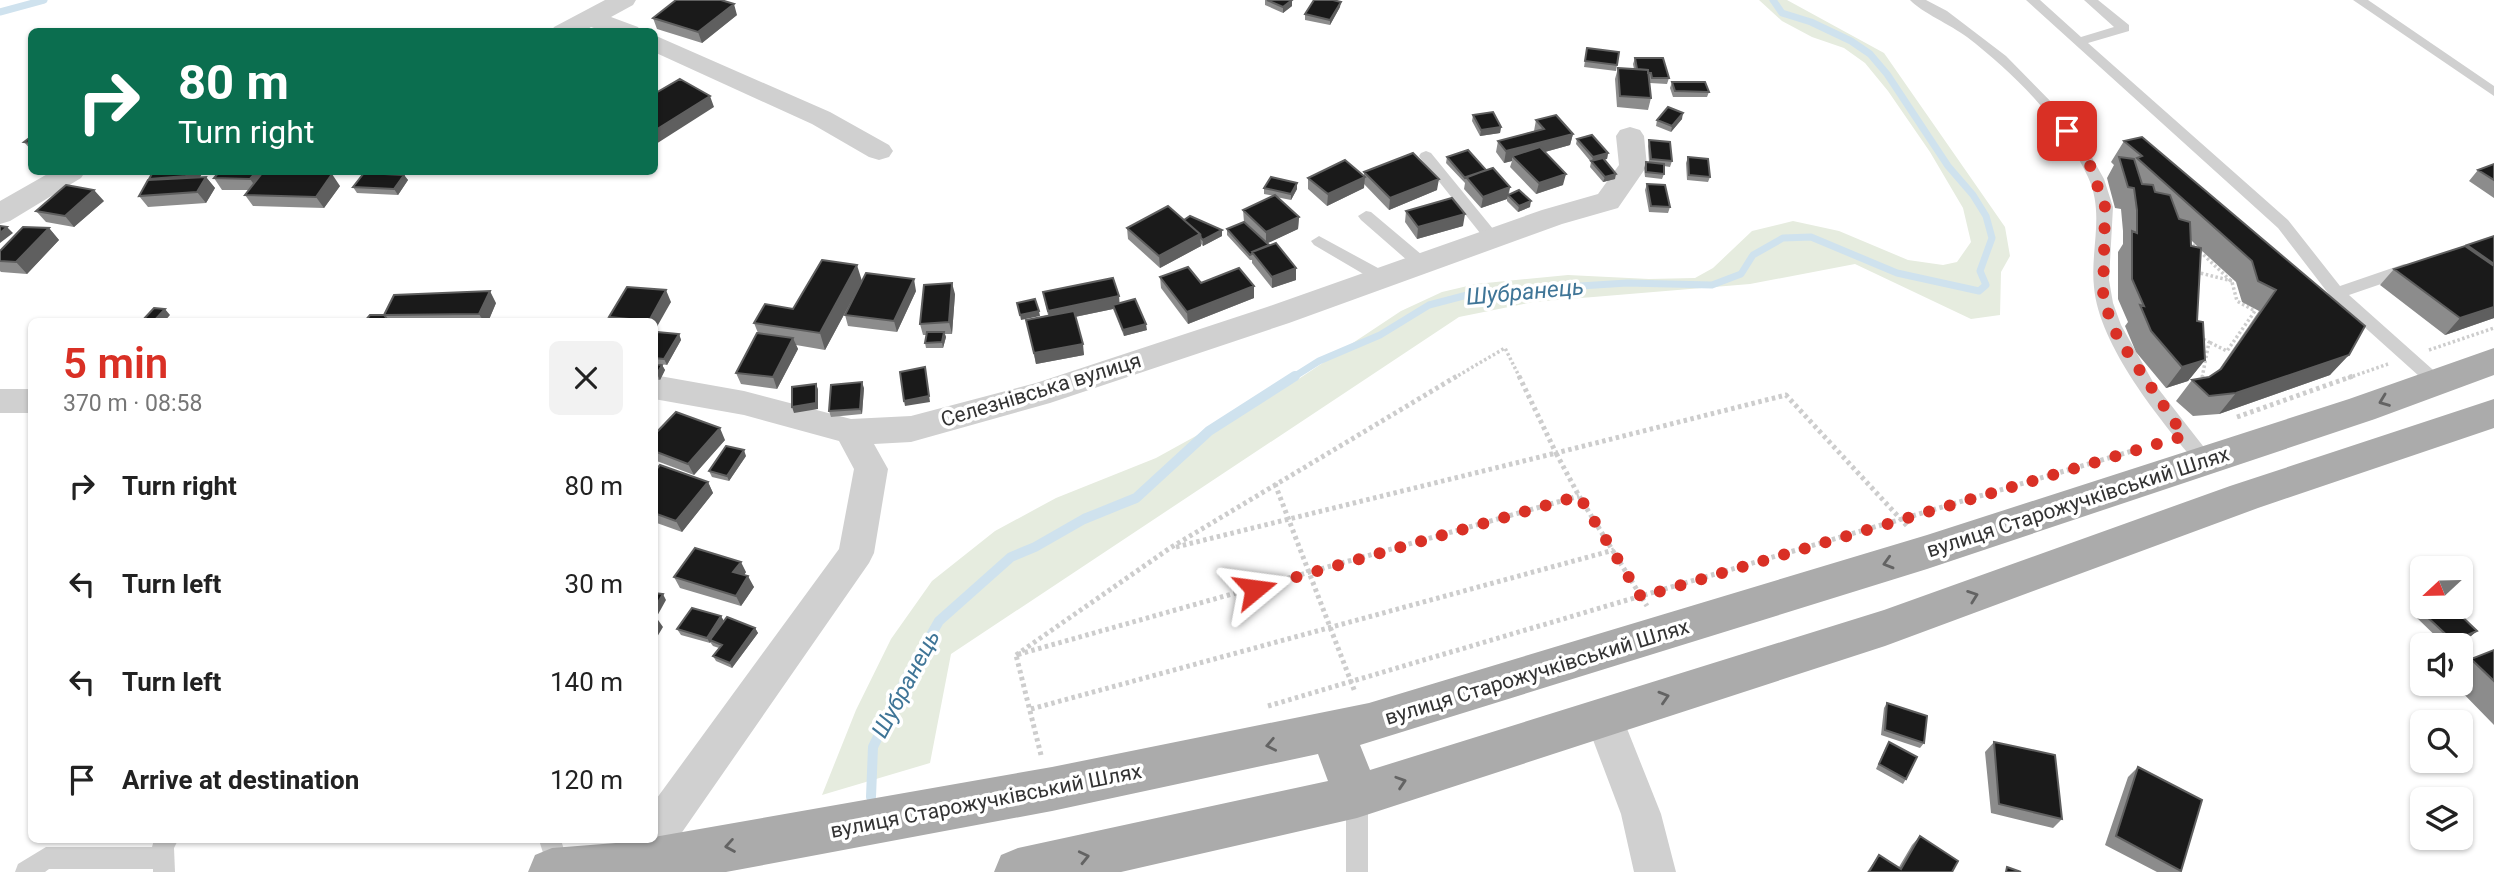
<!DOCTYPE html>
<meta charset="utf-8">
<style>
:root{--surface:#fff;--page:#f2f2f2;--text:#222;--muted:#767676;--accent:#d93025}
body{margin:0;font-family:Roboto,sans-serif;background:var(--page);color:var(--text);height:100vh;display:flex;flex-direction:column;font-size:26px;white-space:nowrap}
*{box-sizing:border-box;margin:0}
p{font-size:23px;color:var(--muted)}
.icon{flex:none;width:38px;height:38px;fill:none;stroke:currentColor;stroke-width:2;stroke-linecap:round;stroke-linejoin:round}
.map{position:relative;flex:1;overflow:hidden}
.sheet{position:absolute;left:28px;top:318px;width:630px;height:525px;display:flex;flex-direction:column;background:var(--surface);border-radius:10px;box-shadow:0 2px 5px #0004}
.sheet>*{flex:none}
.banner{position:absolute;left:28px;top:28px;width:630px;height:147px;border-radius:10px;box-shadow:0 2px 5px #0004;background:#0b6e4f;color:#fff;overflow:hidden}
.needle{width:46px;rotate:248deg}
.buttons{position:absolute;left:2410px;top:556px;display:grid;gap:14px}
.buttons a{display:grid;place-items:center;width:63px;height:63px;border-radius:10px;background:var(--surface);box-shadow:0 2px 5px #0004;font-size:35px}
.pin{position:absolute;display:grid;place-items:center;width:60px;height:60px;color:#fff;margin:-30px;border-radius:14px;box-shadow:0 4px 10px #0006}
.me{position:absolute;width:77px;margin:-38px;rotate:74deg;stroke-linejoin:round;filter:drop-shadow(0 0 5px #0008)}
.turn{display:flex;align-items:center;gap:24px;height:147px;padding:0 35px;font-size:32px}
.turn .icon{width:91px;height:91px;stroke-width:2.5}
.turn b{display:block;font-size:49px;line-height:60px}
.round{display:grid;place-items:center;flex:none;width:74px;height:74px;border-radius:10px;background:var(--page)}
.headline{display:flex;align-items:center;justify-content:space-between;height:119px;padding:0 35px}
h1{font-size:42px;font-weight:600;line-height:52px;color:var(--accent)}
ul{padding:0;list-style:none}
li{display:flex;align-items:center;gap:21px;height:98px;padding:0 35px}
li div{flex:1}
li b{display:block;font-size:26px}
li em{font-style:normal}
.map>svg:first-child{display:block}
</style>
<div class="map">
<svg width="2494" height="872" viewBox="0 0 2494 872">
<rect width="100%" height="100%" fill="#fff"/>
<path fill="#e6ecdf" d="M1759 0H1787L1884 53 2005 227 2010 256 2001 272 2000 315 1971 319 1855 264 1750 284 1533 302 1459 317 951 654 930 763 822 795 856 710 891 639 932 581 995 531 1056 498 1156 458 1294 382 1401 311 1442 292 1476 284 1568 275 1649 279 1695 278 1713 268 1752 231 1793 221 1839 231 1908 260 1943 265 1957 262 1971 242 1963 208 1930 152 1888 91 1865 63 1844 48 1812 37 1782 21Z"/>
<g fill="none" stroke-linecap="round" stroke-linejoin="round">
<path stroke="#cfe2ee" stroke-width="7" d="M0 12 44 0
M1292 378 1319 361 1380 335 1429 305 1471 294 1549 288 1627 283 1712 285 1741 274 1753 255 1783 238 1811 237 1897 273 1979 291 1986 285 1980 271 1992 238 1986 216 1973 195 1948 166 1887 74 1870 54 1851 41 1811 22 1782 13 1773 0"/>
<path stroke="#cfe2ee" stroke-width="10" d="M871 797 873 747 908 675 939 621 1011 557 1035 547 1084 519 1136 498 1209 431 1295 376"/>
<path stroke="#cdcdcd" stroke-width="3.5" stroke-dasharray="2.5 2.5" stroke-linecap="butt" d="M2189 241 2232 282 2237 301 2255 311 2227 351 2209 342
M2196 272 2232 281
M2199 337 2209 342 2202 378
M2429 350 2494 328
M1454 378 1505 348 1520 378
M2348 378 2388 364"/>
<path stroke="#cdcdcd" stroke-width="5" stroke-dasharray="3.5 3.5" stroke-linecap="butt" d="M1519 376 1556 453 1786 395 1908 527
M2198 383 2204 376
M2237 417 2353 376
M1275 484 1355 692
M1176 547 1556 453 1579 496 1647 606
M1016 655 1170 548 1457 376
M1268 706 2139 449
M1031 709 1614 550
M1041 755 1016 655 1579 496"/>
<path fill="#d0d0d0" fill-rule="evenodd" d="M1910 0H1926L1947 11 2006 56 2063 114 2085 145 2104 179 2113 207 2109 280 2113 303 2121 325 2153 382 2210 455 2213 460 2210 465H2198C2161 421 2099 346 2094 287 2090 249 2105 214 2088 177 2063 122 2015 74 1967 37 1951 25 1921 12 1910 0Z
M2026 0H2040L2081 37 2114 27 2084 0H2098L2129 25V31L2088 43 2288 220 2340 286 2404 264H2416L2418 268 2416 272 2349 295 2441 377 2443 381 2441 385H2429L2331 297 2278 228Z
M2353 0H2368L2494 86V96Z
M1426 151 1431 153 1498 235 1501 239 1498 243H1488L1421 159 1419 156 1421 153Z
M1366 211 1371 212 1428 260 1430 264 1428 268H1416L1361 220 1358 216Z
M1319 236 1389 274 1391 278 1389 282H1377L1314 245 1311 241Z
M1357 786 1365 789 1368 796V872H1346V796L1349 789Z
M154 840H178L174 848 175 872H153V869H49L45 872H15L18 864 46 847H152Z
M539 840H561L571 872H549Z"/>
<path fill="#d0d0d0" fill-rule="evenodd" d="M605 0H636L633 5 611 17 638 27 641 32H606L591 27 583 32H551L554 27Z
M654 35 830 112 889 145 893 151 889 157 879 160 869 157 812 124 654 52Z
M1630 127 1640 130 1644 136 1647 166 1618 208 1562 224 1289 323 1050 403 911 442 874 444 888 469 874 553 869 563 669 851 654 857 639 851 635 840H654V802L839 549 854 469 839 441 744 415 654 399V375L744 391 851 419 911 416 1036 383 1267 307 1542 210 1598 194 1619 165 1616 136 1620 130Z
M51 172H85L81 178 10 221 0 224V201Z
M0 389H32V413H0Z
M1603 699 1617 704 1622 716 1661 814 1676 872H1634L1621 814 1584 716 1589 704Z"/>
<path fill="#ababab" fill-rule="evenodd" d="M2494 348V375L2375 419 1927 569 1360 745 1370 770 1884 610 2230 486 2494 399V428L2258 508 1885 646 1357 818 1121 872H994L1001 855 1018 848 1328 781 1318 754 1052 811 726 872H528L535 855 552 848 654 840V837L1052 767 1369 703 1927 535 2349 399Z"/>
</g>
<path fill="#8c8c8c" fill-rule="evenodd" d="M1265 0H1292V6L1283 13 1265 5Z
M1340 7 1330 25 1305 20V14Z
M737 15 702 43 657 29 653 18Z
M1587 48 1617 65 1616 71 1584 67Z
M1635 58 1669 78 1667 84 1650 83 1649 79 1651 98 1648 110 1617 107 1615 79 1618 68 1634 69 1633 64Z
M1672 82 1709 92 1707 97H1673L1670 88Z
M1473 115 1501 127 1500 133 1480 136 1472 121Z
M1682 119 1671 132 1656 126 1657 120Z
M1536 120 1573 134 1570 145 1545 152 1563 185 1536 194 1510 167 1512 161 1504 163 1496 152 1498 141 1534 131Z
M32 136V151L24 142Z
M1577 139 1608 153 1607 159H1604L1615 179 1603 182 1590 167 1591 162 1576 144Z
M1649 140 1672 161 1670 167 1664 166V174L1662 179 1645 177 1644 168 1646 162H1649L1648 146Z
M2124 141 2365 326 2330 375 2219 414 2193 416 2176 401 2192 380 2209 377 2218 371 2259 311 2242 302 2236 282 2201 250 2197 321 2205 360 2188 381 2166 388 2136 352 2125 326 2128 322 2118 299V252L2123 244V231L2121 209 2115 208 2107 178 2114 165 2111 162ZM2191 240 2199 248 2191 246Z
M1447 157 1486 170 1510 187 1509 194 1530 207 1518 212 1507 201V199L1481 208 1464 189 1465 183 1446 163Z
M1688 157 1710 177 1708 182 1687 180 1686 163Z
M2494 164V198L2469 181 2478 170Z
M153 172H203L200 177H206L215 188 206 203 148 207 139 196 150 180 149 179Z
M1364 172 1437 190 1389 210 1364 184V188L1327 206 1308 189V178L1364 176Z
M271 173 340 186 324 208 253 206 245 195 249 190H222L214 178Z
M404 175 408 180 398 195 357 193 353 187Z
M1297 183V189L1291 200 1276 197 1299 217 1298 229 1267 243 1296 268V280L1272 288 1252 263V260H1250L1227 235V229L1244 222 1243 210 1274 196 1264 194V188Z
M1647 184 1670 207 1668 213 1649 212 1645 190Z
M104 201 74 227 46 222 36 211Z
M1406 211 1463 226 1417 239 1405 222Z
M1184 220 1222 236 1203 246 1201 244V246L1160 268 1128 239 1127 228Z
M49 228 59 240 27 274 1 272 0 271V251Z
M2494 236V318L2445 335 2380 285 2394 269Z
M1160 277 1201 283 1254 298 1188 324 1161 288Z
M862 281 916 291 897 332 848 326 845 315 860 285 825 350 796 345 798 349 777 389 741 384 736 373 758 333 754 323 793 309Z
M1043 292 1120 303 1147 330 1124 336 1113 309 1075 317 1084 355 1036 364 1026 320 1048 315Z
M955 294 952 334H945L946 337 943 348H926L925 343 926 335H923L920 324Z
M671 302 654 322H611L609 317Z
M496 303 488 322H364L384 315Z
M679 334 681 340 667 365 654 363V335Z
M654 364 662 365 665 370 660 380 654 379Z
M864 388 862 414 831 417 829 411Z
M654 435 725 440 694 475 654 460Z
M746 456 729 481 712 477 709 471Z
M654 472 708 482 713 493 682 532 654 522Z
M746 572 744 575 754 587 741 606 680 588 674 577Z
M2423 613 2477 631 2471 636 2446 646 2417 618Z
M724 621 755 628 758 633 732 668 716 661 713 656 719 648 713 646 710 642V643L681 635 677 629Z
M2494 650V725L2454 684H2460V667L2471 659Z
M1887 703 1924 743 1920 748 1881 735 1884 708Z
M1889 742 1906 779 1903 784 1876 769 1886 747Z
M1994 742 2062 819 2053 828 1991 813 1985 752Z
M2138 767 2181 871 2180 872H2157L2105 845 2128 777Z
M1920 836 1952 872H1867L1879 855 1899 867 1912 845Z"/>
<path fill="#5f5f5f" d="M1292 0V6L1283 13V7Z
M1341 2 1340 7 1330 25V20Z
M734 4 737 15 702 43 698 32Z
M710 96 714 107 656 144 654 139V131Z
M1683 113 1682 119 1671 132 1672 126Z
M1501 127 1500 133 1480 136 1481 130Z
M1573 134 1570 145 1516 160 1512 156V161L1504 163 1506 151Z
M1608 153 1607 159 1592 162 1593 157Z
M188 172H203L194 187 186 176Z
M256 172H272L258 190 250 179Z
M332 174 340 186 324 208 316 197Z
M1566 174 1563 185 1536 194 1539 183Z
M1616 174 1615 179 1603 182 1605 177Z
M404 175 408 180 398 195 394 189Z
M206 177 215 188 206 203 197 192Z
M1365 177 1364 188 1327 206 1328 194Z
M1439 179 1437 190 1389 210 1390 198Z
M1297 183V189L1291 200V194Z
M1510 187 1507 199 1481 208 1483 197Z
M94 190 104 201 74 227 65 216Z
M1531 201 1530 207 1518 212 1519 206Z
M1465 214 1463 226 1417 239 1418 227Z
M1299 217 1298 229 1266 244V232Z
M7 227 13 233 0 243V233Z
M49 228 59 240 27 274 16 262Z
M1222 230V236L1203 246V240Z
M1200 234 1201 246 1160 268 1159 256Z
M857 265 862 281 825 350 820 333Z
M1296 268V280L1272 288V277Z
M914 279 916 291 897 332 894 321Z
M952 283 955 294 952 334 949 322Z
M1254 286V298L1188 324 1187 312Z
M666 290 671 302 654 332V322L649 321Z
M490 291 496 303 488 322H484L479 314Z
M1119 296 1120 308 1113 305V309L1050 322 1048 311Z
M2494 307V318L2445 335 2460 318Z
M165 309 170 315 164 322H153Z
M1039 311 1040 316 1021 320 1020 315Z
M1146 324 1147 330 1124 336 1123 330Z
M944 332 946 337 943 348 942 342Z
M679 334 681 340 667 365 664 359Z
M793 338 798 349 777 389 773 377Z
M1083 344 1084 355 1036 364 1034 353Z
M2349 355 2330 375 2219 414 2236 393Z
M2205 360 2188 381 2166 388 2182 367Z
M662 365 665 370 660 380 657 374Z
M925 367 930 402 905 406 904 401Z
M862 382 864 388 862 414 860 409Z
M816 384 818 389V409L794 413 792 407Z
M720 428 725 440 694 475 688 464Z
M744 450 746 456 729 481 727 476Z
M708 482 713 493 682 532 676 521Z
M741 562 746 572 739 583 733 572Z
M748 576 754 587 741 606 736 596Z
M663 594 666 600 656 618 654 609Z
M721 616 724 621 710 643 707 638Z
M656 617 663 627 654 642V621Z
M755 628 758 633 732 668 730 663Z
M2477 631 2471 636 2446 646 2453 641Z"/>
<path fill="#1a1a1a" stroke="#5f5f5f" stroke-width="2" d="M676 0H721L734 4 698 32 653 18Z
M1267 0H1292L1283 7Z
M1314 0H1333L1341 2 1330 20 1305 14Z
M1587 48 1619 52 1617 65 1585 61Z
M1635 58H1663L1669 78H1652L1651 73H1648V70L1637 69Z
M1618 68 1648 70 1651 98 1620 96Z
M680 79 710 96 654 131V94Z
M1672 82H1705L1709 92 1675 91Z
M1668 107 1683 113 1672 126 1657 120Z
M1493 112 1501 127 1481 130 1473 115Z
M1556 115 1573 134 1506 151 1498 141 1544 129 1536 120Z
M1592 135 1608 153 1593 157 1577 139Z
M32 136V143L24 142Z
M2142 137 2365 326 2349 355 2236 393 2209 396 2192 380 2209 377 2221 369 2276 290 2258 281 2252 261 2137 158 2142 156 2124 141Z
M1649 140 1670 142 1672 161 1651 159Z
M1540 147 1566 174 1539 183 1512 156Z
M1468 150 1486 170 1465 178 1447 157Z
M1413 153 1439 179 1390 198 1364 172Z
M1688 157 1708 159 1710 177 1689 175Z
M2119 157 2134 159 2142 184 2153 185 2155 192 2170 195 2179 219 2190 222 2191 246 2201 248 2197 321 2203 322 2205 360 2182 367 2151 331 2140 305 2144 306 2132 279V231L2137 233V210L2134 188 2128 187Z
M1603 158 1616 174 1605 177 1591 161Z
M1345 160 1365 177 1328 194 1308 178Z
M1646 162 1664 164V174L1646 172Z
M2494 164V180L2478 170Z
M1493 168 1510 187 1483 197 1466 177Z
M153 172H188L186 176 149 179Z
M219 172H256L250 179 214 178Z
M263 172 332 174 316 197 245 195Z
M364 173 404 175 394 189 353 187Z
M206 177 197 192 139 196 148 180Z
M1271 177 1297 183 1291 194 1264 188Z
M1647 184 1665 185 1670 207 1651 206Z
M66 185 94 190 65 216 36 211Z
M1519 190 1531 201 1519 206 1508 195Z
M1275 195 1299 217 1266 232 1243 210Z
M1452 198 1465 214 1418 227 1406 211Z
M1168 206 1200 234 1159 256 1127 228Z
M1190 216 1222 230 1203 240 1201 238 1200 234 1184 220Z
M1244 222 1269 245 1252 252V254L1250 255 1227 229Z
M0 226 7 227 0 233Z
M23 227 49 228 16 262 0 261V251Z
M2494 236V264L2467 245Z
M1276 243 1296 268 1272 277 1252 252Z
M2465 246 2494 266V307L2460 318 2394 269Z
M822 260 857 265 820 333 754 323 765 304 793 309Z
M1188 267 1201 283 1239 268 1254 286 1187 312 1160 277Z
M866 273 914 279 894 321 845 315Z
M1113 278 1119 296 1048 311 1043 292Z
M952 283 949 322 920 324 924 285Z
M627 287 666 290 649 321 609 317Z
M490 291 479 314 384 315 394 295Z
M1035 299 1039 311 1020 315 1017 303Z
M1135 299 1146 324 1123 330 1113 305Z
M154 308 165 309 153 322H141Z
M1074 311 1083 344 1034 353 1026 320Z
M370 315H384L387 319 385 322H364Z
M657 332 679 334 664 359 654 358V335Z
M927 332H944L942 342 925 343Z
M757 333 793 338 773 377 736 373Z
M654 364 662 365 657 374H654Z
M925 367 929 396 904 401 900 372Z
M862 382 860 409 829 411 831 385Z
M816 384V403L792 407V387Z
M676 412 720 428 688 464 654 451V435Z
M726 446 744 450 727 476 709 471Z
M660 465 708 482 676 521 654 513V472Z
M695 548 741 562 733 572 748 576 736 596 674 577Z
M654 593 663 594 654 609Z
M2437 607H2452L2477 631 2453 641 2423 613Z
M692 608 721 616 707 638 677 629Z
M727 617 755 628 730 663 713 656 722 645 710 640Z
M2494 650V681L2471 659Z
M1887 703 1927 716 1924 743 1885 730Z
M1889 742 1917 757 1906 779 1879 764Z
M1994 742 2055 755 2062 819 1999 804Z
M2138 767 2202 800 2181 871 2116 836Z
M1920 836 1958 861 1952 872H1869L1879 855 1901 869Z
M2007 867 2021 872H2006Z"/>
<defs><path id="oneway-chevron" d="M-2-3.5L2.5 0L-2 3.5" fill="none" stroke-width="1.6" stroke-linecap="round" stroke-linejoin="round" transform="scale(1.75)"/></defs>
<g stroke="#636363">
<use href="#oneway-chevron" transform="translate(2384 401) rotate(159)"/>
<use href="#oneway-chevron" transform="translate(1888 563) rotate(164)"/>
<use href="#oneway-chevron" transform="translate(1973 596) rotate(-20)"/>
<use href="#oneway-chevron" transform="translate(1664 697) rotate(-17)"/>
<use href="#oneway-chevron" transform="translate(1271 745) rotate(169)"/>
<use href="#oneway-chevron" transform="translate(1401 782) rotate(-18)"/>
<use href="#oneway-chevron" transform="translate(730 846) rotate(170)"/>
<use href="#oneway-chevron" transform="translate(1084 857) rotate(-13)"/>
</g>
<g fill="none" stroke-linecap="round" stroke-linejoin="round">
<path stroke="#d93025" stroke-width="12" stroke-dasharray="0 21.6" d="M1255 589 1579 496 1641 597 2184 436 2118 338 2103 300 2105 207 2087 157 2067 131"/>
</g>
<g text-anchor="middle" dominant-baseline="central" stroke-width="7" stroke-linejoin="round" paint-order="stroke">
<g font-size="21" fill="#333" stroke="#fff">
<text transform="translate(1041 390) rotate(-17)">Селезнівська вулиця</text>
<text transform="translate(2078 502) rotate(-18)">вулиця Старожучківський Шлях</text>
<text transform="translate(1537 672) rotate(-17)">вулиця Старожучківський Шлях</text>
<text transform="translate(986 801) rotate(-11)">вулиця Старожучківський Шлях</text>
</g>
<g font-size="23" font-style="italic" fill="#3f7597" stroke="#fff">
<text transform="translate(1525 292) rotate(-5)">Шубранець</text>
<text transform="translate(906 684) rotate(-62)">Шубранець</text>
</g>
</g>
</svg>
<div class="buttons">
<a><svg class="needle" viewBox="-14 -14 28 28"><path d="M0-13l5 13h-10z" fill="#e53935"/><path d="M0 13l5-13h-10z" fill="#767676"/></svg></a>
<a><svg class="icon" aria-label="sound" viewBox="0 0 24 24"><path d="M4 9h4l5-4v14l-5-4H4zM17 9q2 3 0 6"/></svg></a>
<a><svg class="icon" aria-label="search" viewBox="0 0 24 24"><circle cx="10" cy="10" r="6"/><path d="M15 15l6 6"/></svg></a>
<a><svg class="icon" aria-label="layers" viewBox="0 0 24 24"><path d="M12 4l9 5-9 5-9-5zM3 14l9 5 9-5"/></svg></a>
</div>
<div class="pin" style="left:2067px;top:131px;background:#d93025"><svg class="icon" aria-label="arrive" viewBox="0 0 24 24"><path d="M6 21V4h12l-3 4 3 4H6"/></svg></div>
<svg class="me" style="left:1255px;top:589px" viewBox="-20 -20 40 40"><path d="M0-17L14 15 0 8-14 15z" fill="#d93025" stroke="#fff" stroke-width="4"/></svg>
<div class="banner">
<div class="turn"><svg class="icon" aria-label="right" viewBox="0 0 24 24"><path d="M7 20v-9h11M14 6l5 5-5 5"/></svg><div><b>80 m</b>Turn right</div></div>
</div>
<section class="sheet">
<div class="headline"><div><h1>5 min</h1><p>370 m · 08:58</p></div><a class="round"><svg class="icon" aria-label="close" viewBox="0 0 24 24"><path d="M6 6l12 12M18 6L6 18"/></svg></a></div>
<ul>
<li><svg class="icon" aria-label="right" viewBox="0 0 24 24"><path d="M7 20v-9h11M14 6l5 5-5 5"/></svg><div><b>Turn right</b></div><em>80 m</em></li>
<li><svg class="icon" aria-label="left" viewBox="0 0 24 24"><path d="M17 20v-9H6M10 6l-5 5 5 5"/></svg><div><b>Turn left</b></div><em>30 m</em></li>
<li><svg class="icon" aria-label="left" viewBox="0 0 24 24"><path d="M17 20v-9H6M10 6l-5 5 5 5"/></svg><div><b>Turn left</b></div><em>140 m</em></li>
<li><svg class="icon" aria-label="arrive" viewBox="0 0 24 24"><path d="M6 21V4h12l-3 4 3 4H6"/></svg><div><b>Arrive at destination</b></div><em>120 m</em></li>
</ul>
</section>
</div>
